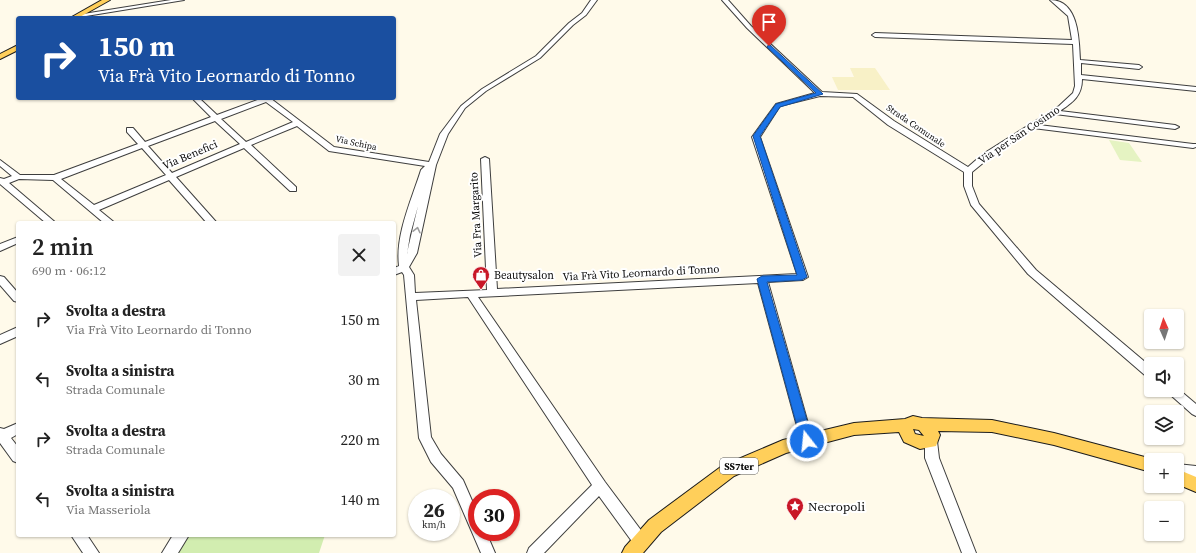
<!DOCTYPE html>
<html lang="it">
<meta charset="utf-8">
<style>
:root{--surface:#fff;--page:#f2f2f2;--text:#222;--muted:#767676}
body{margin:0;font-family:"Source Serif 4",serif;background:var(--page);color:var(--text);height:100vh;display:flex;flex-direction:column;font-size:15px;white-space:nowrap}
*{box-sizing:border-box;margin:0}
p{font-size:13px;color:var(--muted)}
.icon{flex:none;width:22px;height:22px;fill:none;stroke:currentColor;stroke-width:2;stroke-linecap:round;stroke-linejoin:round}
.map{position:relative;flex:1;overflow:hidden}
.drawer{position:absolute;left:16px;top:221px;width:380px;height:316px;display:flex;flex-direction:column;background:var(--surface);border-radius:4px;box-shadow:0 1px 3px #0004}
.drawer>*{flex:none}
.guide{position:absolute;left:16px;top:16px;width:380px;height:84px;border-radius:4px;box-shadow:0 1px 3px #0004;background:#1a4fa0;color:#fff;overflow:hidden}
.needle{width:26px;rotate:357deg}
.buttons{position:absolute;left:1144px;top:309px;display:grid;gap:8px}
.buttons a{display:grid;place-items:center;width:40px;height:40px;border-radius:4px;background:var(--surface);box-shadow:0 1px 3px #0004;font-size:20px}
.speed{position:absolute;left:408px;top:489px;display:flex;gap:8px;font-size:20px;font-weight:700;text-align:center}
.speed>*{display:grid;place-content:center;width:52px;height:52px;border-radius:50%;background:var(--surface);box-shadow:0 1px 3px #0004;line-height:1}
.speed small{font-size:10px;font-weight:400}
.speed .limit{border:6px solid #d22;background:#fff;color:#111}
.pin{position:absolute;display:grid;place-items:center;width:34px;height:34px;color:#fff;margin:-41px -17px;border-radius:50% 50% 50% 0;rotate:-45deg;box-shadow:0 0 4px #0007}
.pin .icon{rotate:45deg}
.me{position:absolute;width:44px;margin:-22px;rotate:344deg;stroke-linejoin:round;filter:drop-shadow(0 0 3px #0008)}
.turn{display:flex;align-items:center;gap:14px;height:84px;padding:0 16px;font-size:18px}
.turn .icon{width:52px;height:52px;stroke-width:2.5}
.turn b{display:block;font-size:28px;line-height:34px}
.round{display:grid;place-items:center;flex:none;width:42px;height:42px;border-radius:4px;background:var(--page)}
.overview{display:flex;align-items:center;justify-content:space-between;height:68px;padding:0 16px}
h1{font-size:24px;font-weight:600;line-height:30px}
ul{padding:0;list-style:none}
li{display:flex;align-items:center;gap:12px;height:60px;padding:0 16px}
li div{flex:1}
li b{display:block;font-size:15px}
li em{font-style:normal}
.map>svg:first-child{display:block}
</style>
<div class="map">
<svg width="1196" height="553" viewBox="0 0 1196 553">
<rect width="100%" height="100%" fill="#fffaea"/>
<path fill="#f8f1c7" d="M850 68H875L890 90H838L832 77H854Z"/>
<path fill="#d2edb0" d="M190 535H325L319 553H177Z"/>
<path fill="#e5f3c2" d="M1109 140 1129 143 1142 162 1120 160Z"/>
<g fill="none" stroke-linecap="round" stroke-linejoin="round">
<g stroke="#3e3e3e" stroke-width="2">
<path id="minor" d="M171 0H184L80 17 77 15Z
M591 0H597L586 15 573 25 540 58 486 91 465 108 448 134 436 165 417 253 409 267 414 275 415 293 487 290 481 159 485 157 489 159 497 289 797 274 752 137 776 104 815 93 747 28 722 0H728L751 26 822 92 857 94 894 121 968 167 983 154 1059 106 1073 93 1075 86 1073 44 875 37 872 35 875 33 1072 40 1068 16 1050 0C1079 0 1079 40 1080 60L1139 65 1142 67 1139 69 1081 63V75L1196 87V91L1082 79C1082 96 1073 102 1060 111L1175 125 1179 127 1175 129 1055 114 1039 125 1193 144H1196V147L1193 148 1033 128 989 158 972 172V186L979 204 1036 270 1151 367V378L1147 377 1028 274 971 205 964 186V172L888 125 853 97 820 96 780 106 760 137 808 277 803 280 768 282 813 441 812 445 807 446 802 445 801 441 758 283 478 297 605 482 646 537 648 542 646 547 641 549 636 547 599 496 544 553H527L529 548 592 485 468 297 416 300 431 437 441 454 463 480 477 512V532H486L495 553H481L453 488 431 462 419 438 404 275 402 272 394 275V268L399 266C395 235 412 199 421 170L425 166 329 151 297 126 251 145 296 187V191H290L244 148 176 177 217 223H207L169 180 99 210 115 223H104L53 180 19 179 9 183 56 223H46L0 184V178L4 179 12 176 0 166V160L20 175H54L138 144 127 132V128H133L145 142 211 117 192 98H199L217 115 263 98H270L334 147 429 162 440 134 461 106 482 89 536 56 569 23 582 13ZM266 102 293 122 246 142 221 119ZM215 121 240 144 172 173 148 146ZM142 148 166 175 94 205 61 179ZM418 206 407 253V254L410 235Z
M18 237V243L0 251V244Z
M0 276 4 277 18 293V302L14 301 0 285Z
M18 327V336L0 344V335Z
M1177 388 1196 404V416L1192 414 1165 390H1177Z
M18 423V434L11 438 18 447V463L13 461 0 443V428L4 429Z
M931 436 936 437 937 441 939 458 976 553H962L925 458V441L926 437Z
M1177 464 1196 466V478L1177 476Z
M71 535H87L99 553H83Z
M173 535H189L178 553H162Z"/>
</g>
<g stroke="#1c1c1c" stroke-width="2">
<path id="major" d="M102 0H110L78 18H70Z
M18 45V50L0 59V54Z
M913 416 922 418 992 420 1054 433 1156 460H1151V472L1054 445 992 432 938 431 940 435 936 446 920 449 904 442 899 432 854 435 786 453 734 476 661 532 643 553H622L625 547 649 520 722 466 783 440 854 423 905 419ZM913 429 919 430 924 436 915 434Z
M1177 469 1196 477V492L1177 484Z"/>
</g>
<use href="#minor" fill="#fff" fill-rule="evenodd"/>
<use href="#major" fill="#ffcf5a" fill-rule="evenodd"/>
</g>
<defs><path id="oneway-chevron" d="M-2-3.5L2.5 0L-2 3.5" fill="none" stroke-width="1.6" stroke-linecap="round" stroke-linejoin="round"/></defs>
<use stroke="#9d9d9d" href="#oneway-chevron" transform="translate(417 230) rotate(-77)"/>
<path fill="#1a73e8" stroke="#114b97" d="M769 44 823 94 780 107 760 136 807 277 802 280 767 282 813 441 811 444 807 446 803 444 801 441 757 279 762 276 797 275 753 136 776 104 816 93 767 47Z"/>
<defs>
<g id="shop-pin" transform="scale(0.9)"><path d="M0 17L-7.5 6A9.5 9.5 0 1 1 7.5 6Z" fill="#c81727" stroke="#fff"/><path d="M-5-2.5h2.3a2.7 3.5 0 0 1 5.4 0H5L5.5 6h-11ZM-1.5-2.5h3a1.5 2.3 0 0 0-3 0Z" fill="#fff"/></g>
<g id="sight-pin" transform="scale(0.9)"><path d="M0 17L-7.5 6A9.5 9.5 0 1 1 7.5 6Z" fill="#c81727" stroke="#fff"/><path d="M0-6L1.8-2.2L6-1.7L2.9 1.2L3.7 5.4L0 3.3L-3.7 5.4L-2.9 1.2L-6-1.7L-1.8-2.2Z" fill="#fff"/></g>
</defs>
<g fill-rule="evenodd">
<use href="#shop-pin" x="481" y="275"/>
<use href="#sight-pin" x="795" y="506"/>
</g>
<g text-anchor="middle" dominant-baseline="central" stroke-width="4" stroke-linejoin="round" paint-order="stroke">
<g font-size="9" fill="#0b0b0b" stroke="#fff">
<text transform="translate(916 126) rotate(34)">Strada Comunale</text>
<text transform="translate(356 143) rotate(12)">Via Schipa</text>
</g>
<rect fill="#fff" stroke="#545454" stroke-width="1" x="720" y="458" width="38" height="16" rx="3"/>
<g font-size="10" font-weight="bold" fill="#0b0b0b">
<text x="739" y="466">SS7ter</text>
</g>
<g font-size="11" fill="#0b0b0b" stroke="#fff">
<text transform="translate(1019 135) rotate(-34)">Via per San Cosimo</text>
<text transform="translate(190 155) rotate(-23)">Via Benefici</text>
<text transform="translate(476 215) rotate(-93)">Via Fra Margarito</text>
<text transform="translate(641 273) rotate(-3)">Via Frà Vito Leornardo di Tonno</text>
</g>
<g font-size="11" fill="#0b0b0b" stroke="#fff" text-anchor="start">
<text x="494" y="275">Beautysalon</text>
</g>
<g font-size="13" fill="#0b0b0b" stroke="#fff" text-anchor="start">
<text x="808" y="506">Necropoli</text>
</g>
</g>
</svg>
<div class="buttons">
<a><svg class="needle" viewBox="-14 -14 28 28"><path d="M0-13l5 13h-10z" fill="#e53935"/><path d="M0 13l5-13h-10z" fill="#767676"/></svg></a>
<a><svg class="icon" aria-label="sound" viewBox="0 0 24 24"><path d="M4 9h4l5-4v14l-5-4H4zM17 9q2 3 0 6"/></svg></a>
<a><svg class="icon" aria-label="layers" viewBox="0 0 24 24"><path d="M12 4l9 5-9 5-9-5zM3 14l9 5 9-5"/></svg></a>
<a>+</a>
<a>−</a>
</div>
<div class="speed"><div>26<small>km/h</small></div><div class="limit">30</div></div>
<div class="pin" style="left:769px;top:46px;background:#d93025"><svg class="icon" aria-label="arrive" viewBox="0 0 24 24"><path d="M6 21V4h12l-3 4 3 4H6"/></svg></div>
<svg class="me" style="left:807px;top:441px" viewBox="-20 -20 40 40"><circle r="17" fill="#1a73e8" stroke="#fff" stroke-width="3"/><path d="M0-11L8 9 0 5-8 9z" fill="#fff"/></svg>
<div class="guide">
<div class="turn"><svg class="icon" aria-label="right" viewBox="0 0 24 24"><path d="M7 20v-9h11M14 6l5 5-5 5"/></svg><div><b>150 m</b>Via Frà Vito Leornardo di Tonno</div></div>
</div>
<section class="drawer">
<div class="overview"><div><h1>2 min</h1><p>690 m · 06:12</p></div><a class="round"><svg class="icon" aria-label="close" viewBox="0 0 24 24"><path d="M6 6l12 12M18 6L6 18"/></svg></a></div>
<ul>
<li><svg class="icon" aria-label="right" viewBox="0 0 24 24"><path d="M7 20v-9h11M14 6l5 5-5 5"/></svg><div><b>Svolta a destra</b><p>Via Frà Vito Leornardo di Tonno</p></div><em>150 m</em></li>
<li><svg class="icon" aria-label="left" viewBox="0 0 24 24"><path d="M17 20v-9H6M10 6l-5 5 5 5"/></svg><div><b>Svolta a sinistra</b><p>Strada Comunale</p></div><em>30 m</em></li>
<li><svg class="icon" aria-label="right" viewBox="0 0 24 24"><path d="M7 20v-9h11M14 6l5 5-5 5"/></svg><div><b>Svolta a destra</b><p>Strada Comunale</p></div><em>220 m</em></li>
<li><svg class="icon" aria-label="left" viewBox="0 0 24 24"><path d="M17 20v-9H6M10 6l-5 5 5 5"/></svg><div><b>Svolta a sinistra</b><p>Via Masseriola</p></div><em>140 m</em></li>
</ul>
</section>
</div>
